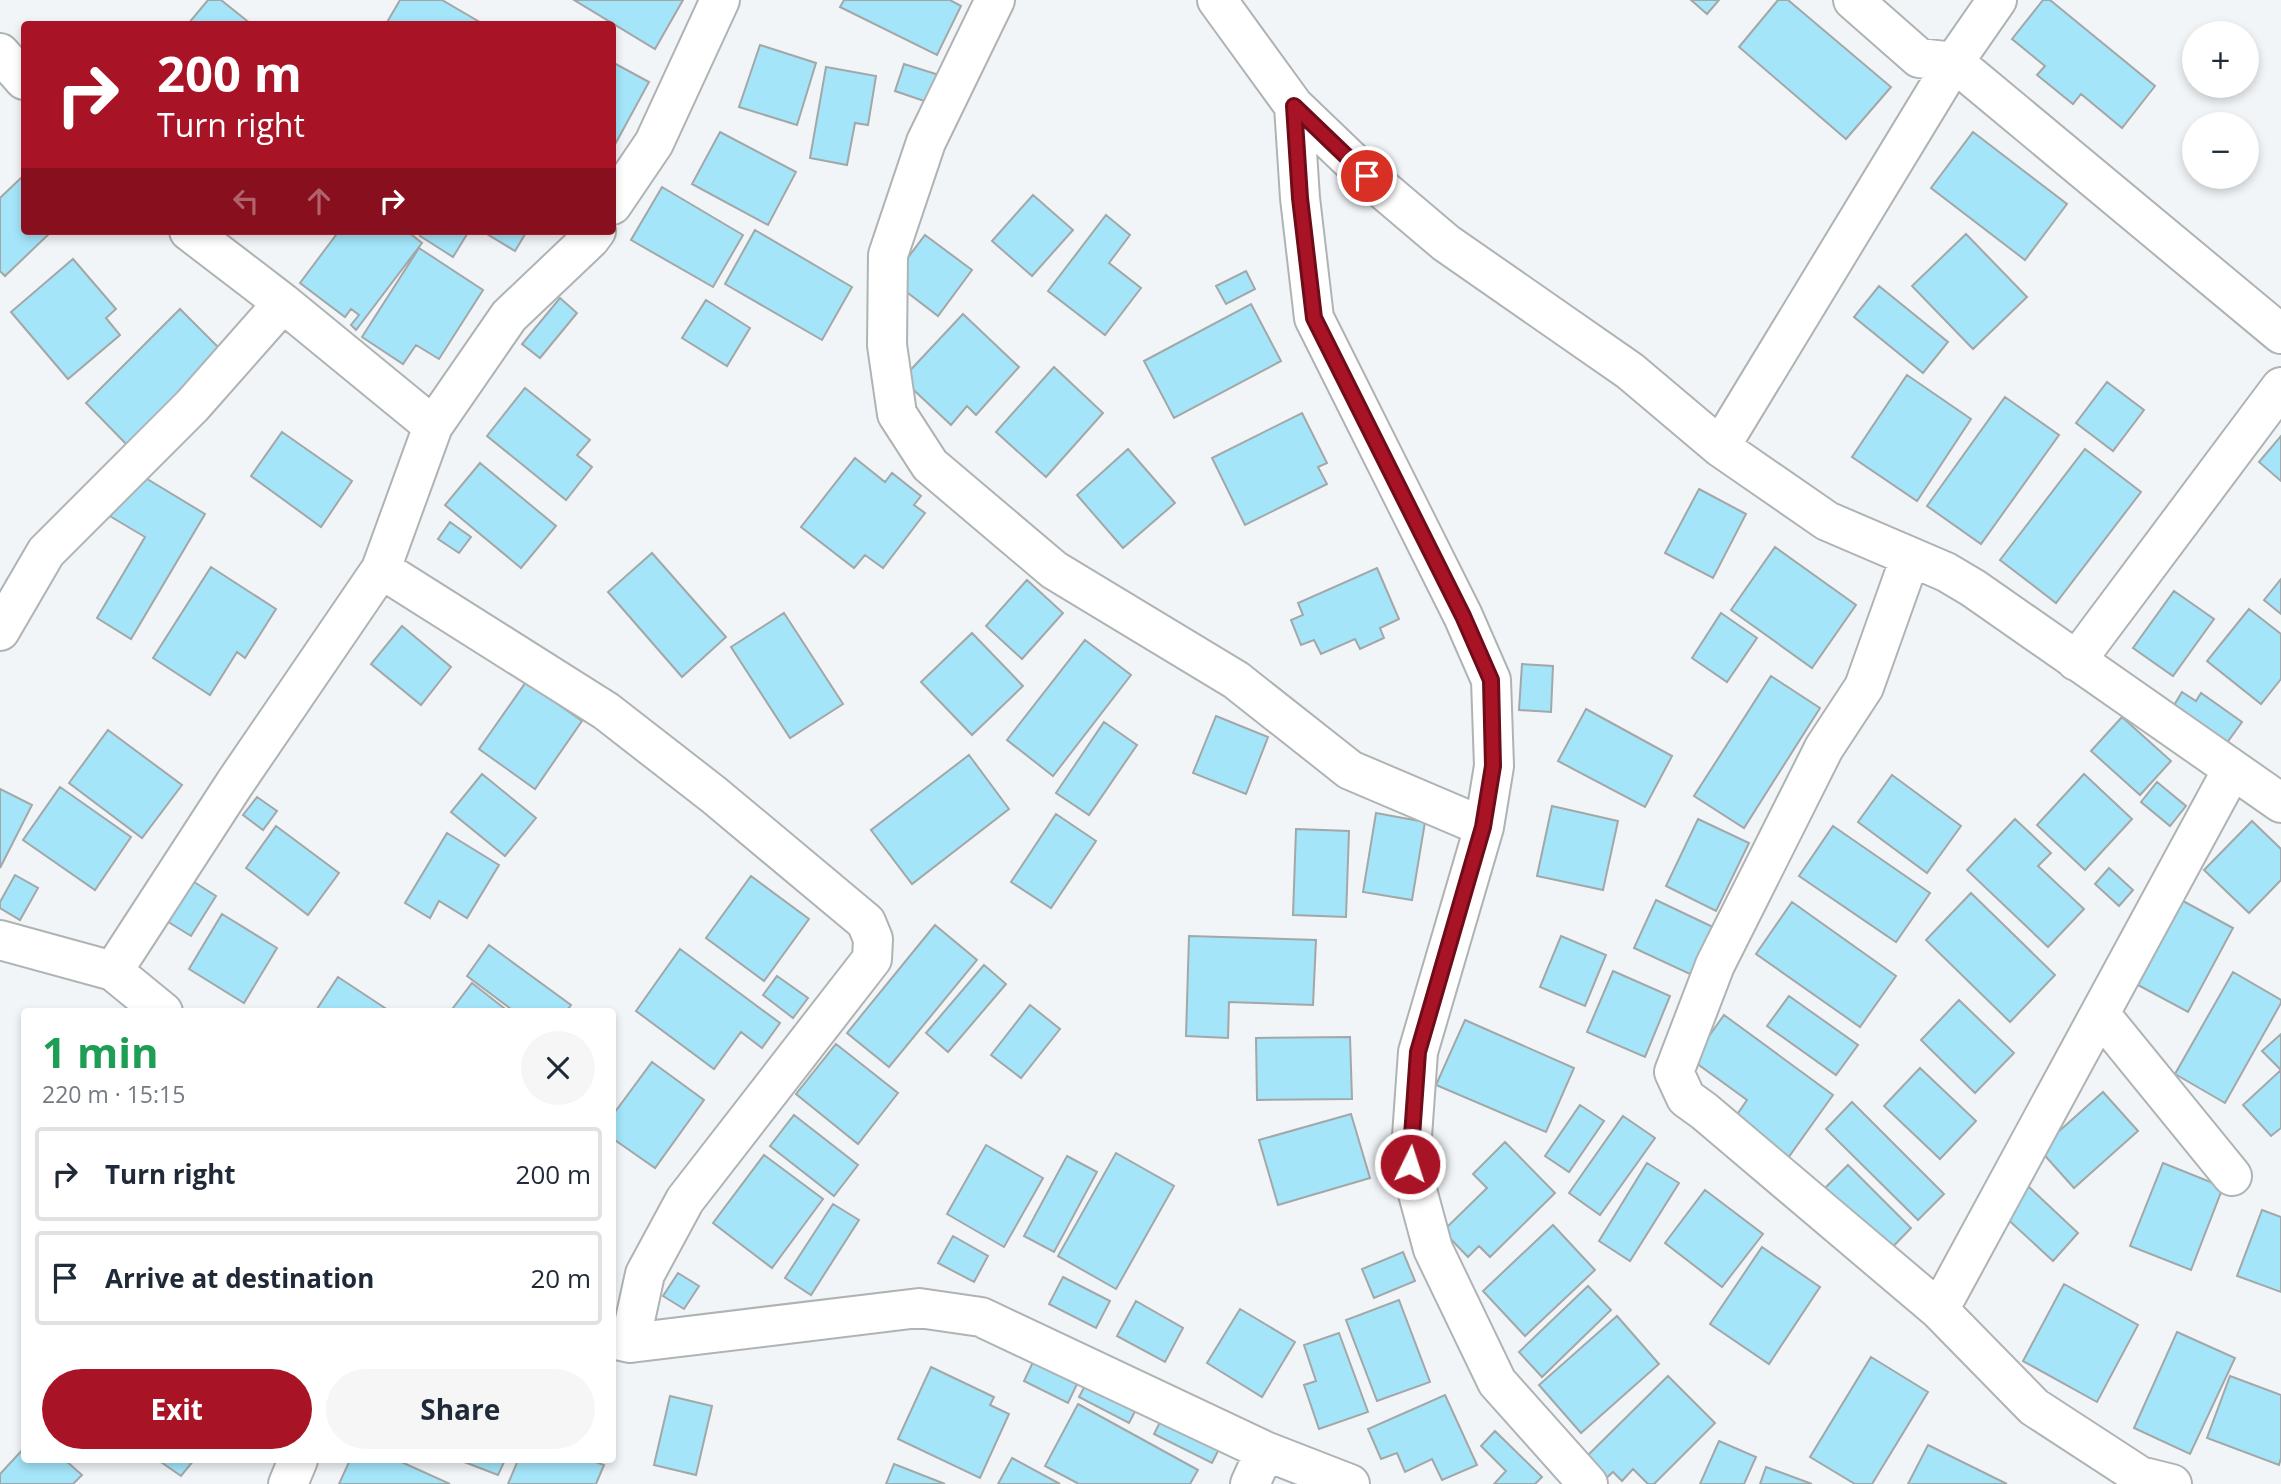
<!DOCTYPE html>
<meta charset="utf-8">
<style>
:root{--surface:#fff;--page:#f6f6f7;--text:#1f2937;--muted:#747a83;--line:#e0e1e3;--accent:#a91326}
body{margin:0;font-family:"Open Sans",sans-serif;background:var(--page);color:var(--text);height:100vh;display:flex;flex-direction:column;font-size:26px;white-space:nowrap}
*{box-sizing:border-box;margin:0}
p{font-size:23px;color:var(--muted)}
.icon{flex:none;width:38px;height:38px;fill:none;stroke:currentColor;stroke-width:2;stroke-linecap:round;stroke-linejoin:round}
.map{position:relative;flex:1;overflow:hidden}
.details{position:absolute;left:21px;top:1008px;width:595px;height:455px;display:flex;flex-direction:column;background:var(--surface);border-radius:7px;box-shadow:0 4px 10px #0003}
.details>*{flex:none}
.hud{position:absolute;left:21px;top:21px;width:595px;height:214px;border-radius:7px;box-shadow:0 4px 10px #0003;background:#a91326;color:#fff;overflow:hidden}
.fabs{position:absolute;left:2182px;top:21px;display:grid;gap:14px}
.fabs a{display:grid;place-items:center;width:77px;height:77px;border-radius:50%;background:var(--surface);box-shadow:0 4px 10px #0003;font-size:35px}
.pin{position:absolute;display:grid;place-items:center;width:60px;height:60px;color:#fff;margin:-30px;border:4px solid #fff;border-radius:50%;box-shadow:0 2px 7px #0007}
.me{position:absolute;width:77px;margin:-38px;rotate:4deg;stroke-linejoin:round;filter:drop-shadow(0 0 5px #0008)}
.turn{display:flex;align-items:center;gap:24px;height:147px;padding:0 21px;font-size:32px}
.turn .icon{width:91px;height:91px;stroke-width:2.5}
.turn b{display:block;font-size:49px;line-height:60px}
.lanes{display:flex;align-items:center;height:66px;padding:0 21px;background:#0003;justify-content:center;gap:35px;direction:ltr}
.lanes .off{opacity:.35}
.round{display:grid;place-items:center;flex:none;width:74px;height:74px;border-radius:37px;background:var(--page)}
.summary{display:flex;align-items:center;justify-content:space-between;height:119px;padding:0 21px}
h1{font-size:42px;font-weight:700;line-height:52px;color:#1e9e55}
.primary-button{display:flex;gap:14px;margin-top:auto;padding:14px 21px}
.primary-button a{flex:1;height:80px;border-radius:42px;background:var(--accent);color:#fff;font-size:28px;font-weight:700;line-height:80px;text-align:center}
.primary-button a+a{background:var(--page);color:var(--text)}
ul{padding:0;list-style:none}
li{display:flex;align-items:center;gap:21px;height:94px;margin:0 14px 10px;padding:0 7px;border:4px solid var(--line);border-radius:7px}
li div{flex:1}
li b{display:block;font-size:26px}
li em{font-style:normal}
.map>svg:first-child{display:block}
</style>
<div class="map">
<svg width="2281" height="1484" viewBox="0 0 2281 1484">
<rect width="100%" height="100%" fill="#f1f5f7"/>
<path fill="#a4e5fa" stroke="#a3a7a8" stroke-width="2" d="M208 0H221L251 24H188Z
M400 0H442L483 24H386Z
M574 0H683L655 49Z
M844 0H950L961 6 937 55 840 7Z
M1691 0H1719L1707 14Z
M1778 0H1788L1891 87 1846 139 1739 47Z
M2043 0H2050L2155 86 2122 128 2081 94 2073 104 2037 75 2045 66 2012 39Z
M760 45 816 63 797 125 739 107Z
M612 62 649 82 612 150Z
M904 64 942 76 933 104 895 91Z
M826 67 876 76 868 125 855 123 847 165 810 158Z
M720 132 796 172 768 225 692 184Z
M1973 132 2067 204 2025 260 1931 188Z
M24 175V231H52L5 276 0 271V198Z
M662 187 743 235 713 287 631 240Z
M1033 195 1073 230 1032 276 992 241Z
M1106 215 1130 235 1109 263 1141 288 1105 335 1048 291Z
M755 230 852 287 822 340 725 284Z
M339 231H407L422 243 356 330 351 325 359 315 351 309 345 317 300 283Z
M423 231H469L453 257 420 236Z
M482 231H527L515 251Z
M1966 234 2027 297 1973 349 1912 286Z
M925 235 972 270 938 316 891 280Z
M419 248 483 290 439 359 416 345 403 364 362 337Z
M73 259 116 309 106 318 120 335 68 379 11 312Z
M1246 271 1255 289 1226 304 1216 286Z
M1879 286 1948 342 1923 373 1854 317Z
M560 298 577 313 540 358 522 344Z
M706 300 750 328 727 366 682 338Z
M1251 304 1281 361 1174 418 1144 361Z
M180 309 228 357 133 451 86 403Z
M963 314 1019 367 976 415 967 406 951 425 902 379Z
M1054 367 1103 413 1046 477 996 432Z
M1907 375 1971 419 1917 501 1852 457Z
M2107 382 2144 410 2113 451 2076 423Z
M525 388 590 440 577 455 592 467 566 500 487 436Z
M2005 397 2059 435 1981 544 1927 506Z
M1302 413 1327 463 1318 467 1327 484 1245 525 1212 458Z
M282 432 352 481 321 527 251 476Z
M2281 436V481L2259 462Z
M1128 449 1175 503 1123 548 1077 495Z
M2085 449 2141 492 2056 603 2000 560Z
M855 458 885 482 892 473 921 496 914 505 925 513 883 568 865 555 854 568 801 527Z
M480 463 556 526 521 568 445 505Z
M134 471 205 514 131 639 97 618 145 537 108 515Z
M1699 489 1746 514 1713 578 1665 553Z
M450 522 471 537 459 553 438 539Z
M1775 547 1856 605 1812 668 1731 610Z
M652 553 726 637 682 677 608 592Z
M211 567 276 609 245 658 237 652 210 695 153 658Z
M1377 568 1399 619 1380 628 1384 638 1360 649 1355 639 1321 654 1314 640 1301 645 1291 620 1303 615 1298 603Z
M2281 579V614L2264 600Z
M1027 580 1063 613 1022 659 986 626Z
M2174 591 2214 619 2173 676 2133 648Z
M2249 609 2281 634V679L2261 704 2207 661Z
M784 613 843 704 790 738 731 647Z
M1721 613 1757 638 1727 682 1692 658Z
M402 626 451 667 421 705 371 664Z
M972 633 1023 686 972 735 921 682Z
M1085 640 1131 675 1053 776 1007 740Z
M1522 664 1553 666 1551 712 1519 710Z
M1771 676 1820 708 1744 828 1694 796Z
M526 682 582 721 535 789 479 749Z
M2182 692 2196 701 2201 693 2242 722 2226 744 2173 707Z
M1586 709 1672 756 1645 807 1558 761Z
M1216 716 1268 737 1246 794 1193 773Z
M2122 717 2171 761 2140 795 2091 751Z
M1104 722 1137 745 1089 815 1056 793Z
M108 730 182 785 142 838 69 783Z
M969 755 1009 809 912 884 871 830Z
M482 774 536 818 505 856 451 812Z
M2084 774 2132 819 2085 870 2037 825Z
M1892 775 1961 826 1927 873 1858 822Z
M2157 782 2186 806 2170 826 2141 802Z
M60 787 131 837 95 890 23 840Z
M0 789 32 805 0 868Z
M257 797 277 811 263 830 243 815Z
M1552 806 1618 821 1603 890 1537 876Z
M1376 813 1425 822 1412 900 1363 892Z
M1056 814 1096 841 1051 908 1011 882Z
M1698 819 1749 843 1716 911 1666 886Z
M2015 819 2051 853 2038 866 2084 909 2048 947 1967 870Z
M2252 821 2281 849V880L2249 913 2204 870Z
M276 826 339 873 308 915 246 868Z
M1833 826 1930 893 1896 942 1799 876Z
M1296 829 1349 831 1346 917 1293 915Z
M447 833 499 865 467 918 439 901 430 918 405 903Z
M2109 868 2133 890 2119 906 2095 884Z
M15 875 38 888 20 920 0 908V902Z
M751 876 809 919 764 981 706 938Z
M191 880 216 896 191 936 165 920Z
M1971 893 2055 975 2010 1022 1926 940Z
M1656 900 1713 927 1692 975 1634 948Z
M2183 901 2233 928 2188 1012 2138 985Z
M1792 902 1896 976 1860 1027 1756 954Z
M222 914 277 948 244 1003 189 969Z
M935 925 977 960 889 1067 847 1033Z
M1189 936 1316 940 1313 1005 1229 1002 1228 1038 1186 1036Z
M1561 936 1606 955 1585 1006 1540 987Z
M489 945 571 1005 566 1012H515L467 976Z
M680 949 780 1023 762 1048 741 1032 714 1069 636 1011Z
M984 965 1006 984 948 1052 926 1033Z
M1613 971 1670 996 1645 1057 1587 1032Z
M2233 972 2281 1000V1003L2225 1103 2175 1074Z
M777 976 808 998 793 1018 763 995Z
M338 977 391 1012H315Z
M472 983 509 1012H450Z
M1789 996 1858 1045 1836 1075 1767 1026Z
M1959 1000 2014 1053 1975 1093 1921 1040Z
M1030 1005 1060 1029 1021 1078 991 1055Z
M1724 1015 1833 1095 1788 1158 1734 1119 1747 1100 1692 1060Z
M1465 1020 1574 1068 1546 1132 1436 1085Z
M2281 1034V1128L2271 1136 2243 1105 2281 1070 2262 1051Z
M1350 1037 1352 1099 1257 1100 1256 1038Z
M836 1044 898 1093 858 1144 796 1094Z
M652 1062 704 1100 655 1168 612 1138V1116Z
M1920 1068 1976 1121 1940 1159 1884 1106Z
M2103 1092 2138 1131 2074 1188 2039 1149Z
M1852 1102 1944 1194 1918 1220 1826 1129Z
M1580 1105 1604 1121 1569 1172 1545 1156Z
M1351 1114 1370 1178 1278 1205 1259 1140Z
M794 1115 858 1165 834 1196 770 1146Z
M1623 1116 1655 1138 1600 1215 1569 1193Z
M1505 1142 1555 1193 1490 1257 1479 1246 1468 1257 1443 1231 1487 1188 1473 1174Z
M986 1145 1043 1178 1004 1247 947 1214Z
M1116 1153 1174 1186 1116 1289 1058 1256Z
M764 1155 823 1199 772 1268 713 1223Z
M1067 1156 1097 1172 1054 1252 1024 1236Z
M1647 1163 1679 1183 1630 1261 1599 1241Z
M2163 1163 2223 1187 2191 1270 2130 1246Z
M1848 1165 1911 1228 1883 1257 1820 1193Z
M2028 1186 2078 1233 2053 1261 2002 1214Z
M1705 1190 1763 1234 1722 1287 1665 1243Z
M833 1204 859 1220 811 1295 785 1278Z
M2262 1210 2281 1217V1292L2237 1276Z
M1553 1225 1595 1270 1525 1336 1483 1291Z
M953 1236 988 1256 974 1282 938 1263Z
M1762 1247 1820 1287 1769 1364 1710 1324Z
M1403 1252 1415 1281 1374 1298 1362 1269Z
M678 1273 699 1286 684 1309 663 1296Z
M1063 1277 1110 1301 1096 1328 1049 1304Z
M2064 1284 2138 1325 2097 1402 2023 1361Z
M1588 1286 1611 1310 1542 1377 1519 1352Z
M1399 1300 1430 1382 1377 1401 1346 1320Z
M1136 1301 1183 1328 1165 1362 1117 1336Z
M1240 1309 1295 1342 1262 1397 1207 1363Z
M1617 1316 1659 1364 1581 1433 1539 1385Z
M2177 1332 2235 1358 2190 1454 2134 1428Z
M1339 1333 1368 1412 1319 1429 1304 1385 1316 1381 1304 1345Z
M1871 1357 1928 1392 1872 1484H1855L1810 1457Z
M1034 1360 1078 1382 1068 1403 1024 1381Z
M931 1367 994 1397 990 1405 1009 1414 980 1478 898 1439Z
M1668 1376 1715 1423 1654 1484H1648L1633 1469 1622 1481 1613 1472 1603 1481 1583 1460Z
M2230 1376 2281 1395V1458L2279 1465 2207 1438Z
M1089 1378 1139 1404 1129 1423 1079 1397Z
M1445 1395 1477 1465 1442 1480 1432 1459 1405 1472 1397 1453 1381 1459 1368 1429Z
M670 1396 712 1406 696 1475 654 1465Z
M1078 1404 1198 1470 1190 1484H1079L1045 1466Z
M1165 1412 1223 1441 1212 1463 1154 1434Z
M1495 1431 1542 1477 1535 1484H1494L1506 1471 1481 1446Z
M1719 1441 1756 1457 1744 1484H1700Z
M1928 1445 2007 1484H1908Z
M24 1448V1460H65L82 1475 73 1484H0V1474Z
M1012 1458 1060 1484H998Z
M158 1460H194L181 1476Z
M350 1460H397L450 1484H339Z
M459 1460H505L498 1475Z
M518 1460H590L604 1465 596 1484H508Z
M894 1464 945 1484H886Z
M1766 1467 1812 1484H1760Z"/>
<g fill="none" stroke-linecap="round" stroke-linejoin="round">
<g stroke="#afb3b4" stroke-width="42">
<path id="street" d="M995 0 926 142 888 255 887 345 897 414 930 465 1054 570 1236 680 1350 770 1484 827
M1217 0 1294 106 1300 198 1314 318 1463 616 1491 680 1494 766 1484 827 1418 1052 1410 1164 1433 1249 1497 1382 1588 1484
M1853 0 1919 58 1954 62 2281 334
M0 53 24 80
M1294 106 1367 176 1446 243 1630 371 1720 447 1827 521 1946 572 1973 588 2281 803
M612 205 654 143 720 0
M189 231 283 303 433 426
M1720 447 1954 62 1997 0
M1910 558 1864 687 1824 748 1715 965 1674 1072 1686 1098 1704 1111 1939 1310 2034 1407 2140 1476 2172 1484
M381 569 606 711 714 795 866 922 873 939 872 959 685 1200 645 1274 630 1343
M0 631 46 552 192 406 283 303
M2076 661 2281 387
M0 940 113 971 163 1012
M113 971 235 783 381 569 433 426 509 316 590 239 596 231
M2100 1014 2232 1176
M1939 1310 2232 770
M612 1339 630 1343 919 1308 981 1317 1265 1451 1350 1484
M288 1484 298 1460
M1250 1484 1265 1451"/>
</g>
<use href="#street" stroke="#fff" stroke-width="38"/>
</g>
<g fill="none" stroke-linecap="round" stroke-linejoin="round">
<g stroke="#6e0c19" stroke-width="18">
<path id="route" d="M1367 176 1294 106 1300 198 1314 318 1463 616 1491 680 1493 766 1483 827 1418 1052 1410 1164"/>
</g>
<use href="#route" stroke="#a91326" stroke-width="12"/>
</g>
</svg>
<div class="fabs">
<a>+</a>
<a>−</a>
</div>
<div class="pin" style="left:1367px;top:176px;background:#d93025"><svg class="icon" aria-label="arrive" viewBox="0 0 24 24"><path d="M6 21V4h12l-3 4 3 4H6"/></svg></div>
<svg class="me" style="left:1410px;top:1164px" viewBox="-20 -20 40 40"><circle r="17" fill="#a91326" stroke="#fff" stroke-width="3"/><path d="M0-11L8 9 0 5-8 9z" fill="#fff"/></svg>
<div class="hud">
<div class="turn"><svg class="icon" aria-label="right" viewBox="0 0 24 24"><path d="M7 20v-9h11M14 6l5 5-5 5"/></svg><div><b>200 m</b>Turn right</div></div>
<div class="lanes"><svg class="icon off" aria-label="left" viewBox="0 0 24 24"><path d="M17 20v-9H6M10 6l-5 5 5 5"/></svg><svg class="icon off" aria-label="ahead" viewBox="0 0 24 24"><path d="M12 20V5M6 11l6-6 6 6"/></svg><svg class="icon" aria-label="right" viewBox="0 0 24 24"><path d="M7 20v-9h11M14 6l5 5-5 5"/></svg></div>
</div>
<section class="details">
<div class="summary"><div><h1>1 min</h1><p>220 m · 15:15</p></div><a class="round"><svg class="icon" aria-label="close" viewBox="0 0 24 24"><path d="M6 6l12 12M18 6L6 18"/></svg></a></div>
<ul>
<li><svg class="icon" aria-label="right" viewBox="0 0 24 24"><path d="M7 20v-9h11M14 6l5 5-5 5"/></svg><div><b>Turn right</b></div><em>200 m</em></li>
<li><svg class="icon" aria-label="arrive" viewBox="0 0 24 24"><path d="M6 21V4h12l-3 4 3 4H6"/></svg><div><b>Arrive at destination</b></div><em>20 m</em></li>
</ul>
<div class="primary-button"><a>Exit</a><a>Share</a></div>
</section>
</div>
